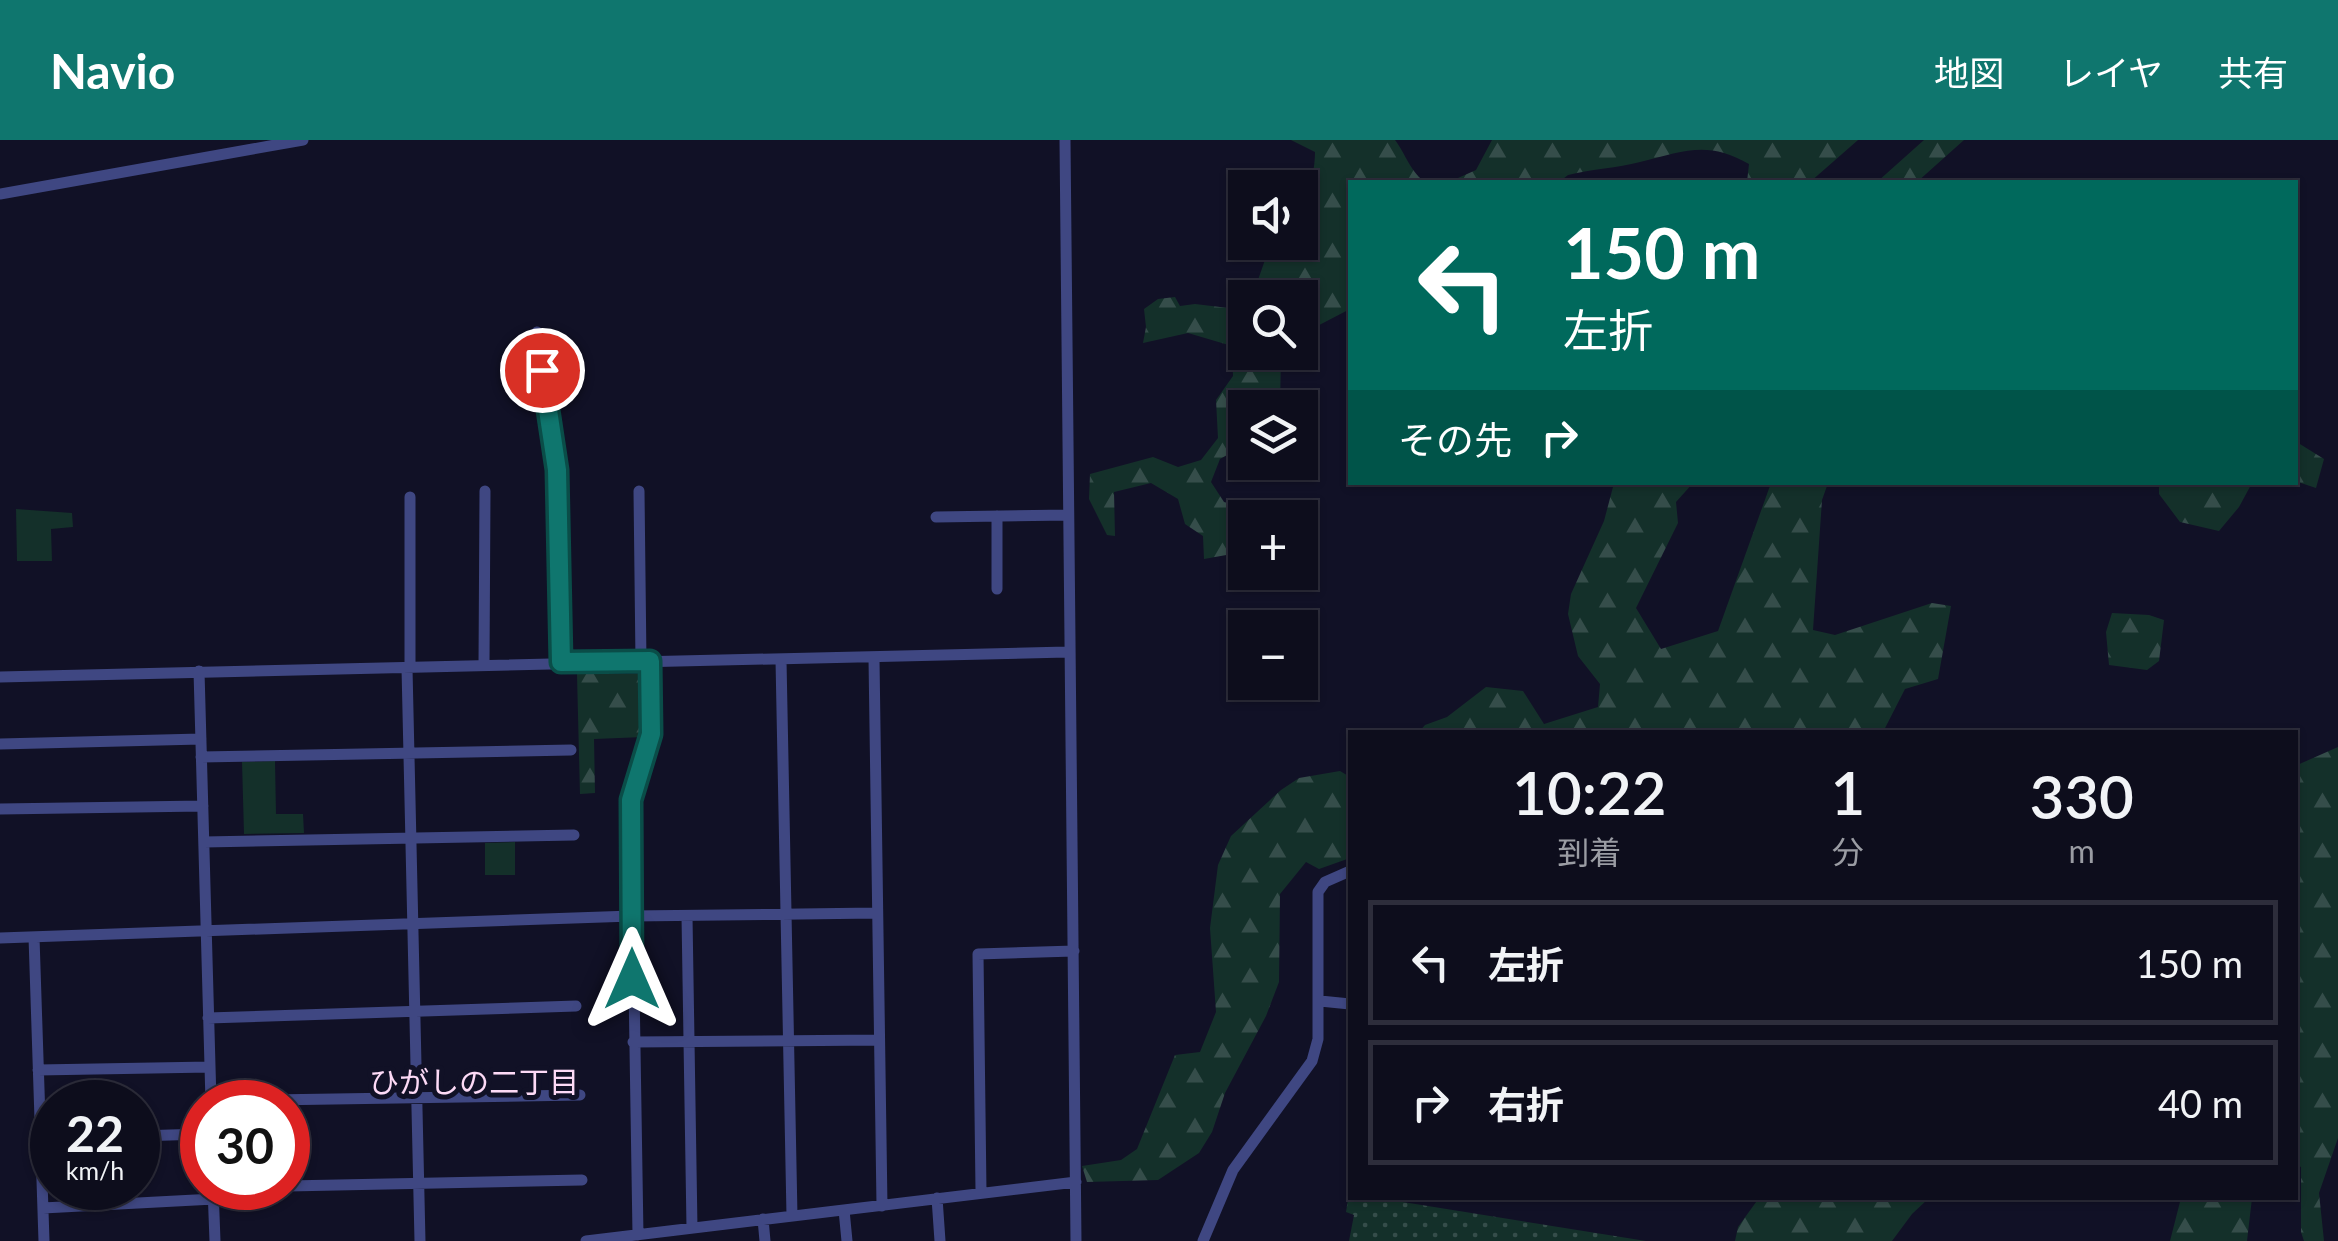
<!DOCTYPE html>
<html lang="ja">
<meta charset="utf-8">
<style>
:root{--surface:#0d0d1c;--page:#161625;--text:#f1f3f6;--muted:#9a9ca3;--line:#2d2d3b;--accent:#0f766e}
body{margin:0;font-family:Lato,"Noto Sans JP",sans-serif;background:var(--page);color:var(--text);height:100vh;display:flex;flex-direction:column;font-size:38px;white-space:nowrap}
*{box-sizing:border-box;margin:0}
p{font-size:32px;color:var(--muted)}
.icon{flex:none;width:55px;height:55px;fill:none;stroke:currentColor;stroke-width:2;stroke-linecap:round;stroke-linejoin:round}
.map{position:relative;flex:1;overflow:hidden}
.side{position:absolute;left:1348px;top:590px;width:950px;height:470px;display:flex;flex-direction:column;background:var(--surface);border-radius:0px;box-shadow:0 2px 8px #0004,0 0 0 2px var(--line)}
.side>*{flex:none}
.hud{position:absolute;left:1348px;top:40px;width:950px;height:305px;border-radius:0px;box-shadow:0 2px 8px #0004,0 0 0 2px var(--line);background:#00695c;color:#fff;overflow:hidden}
.tools{position:absolute;left:1228px;top:30px;display:grid;gap:20px}
.tools a{display:grid;place-items:center;width:90px;height:90px;border-radius:0px;background:var(--surface);box-shadow:0 2px 8px #0004,0 0 0 2px var(--line);font-size:50px}
.speed{position:absolute;left:30px;top:940px;display:flex;gap:20px;font-size:50px;font-weight:700;text-align:center}
.speed>*{display:grid;place-content:center;width:130px;height:130px;border-radius:50%;background:var(--surface);box-shadow:0 2px 8px #0004,0 0 0 2px var(--line);line-height:1}
.speed small{font-size:25px;font-weight:400}
.speed .limit{border:15px solid #d22;background:#fff;color:#111}
.pin{position:absolute;display:grid;place-items:center;width:85px;height:85px;color:#fff;margin:-42px;border:5px solid #fff;border-radius:50%;box-shadow:0 2px 10px #0007}
.me{position:absolute;width:110px;margin:-55px;rotate:0deg;stroke-linejoin:round;filter:drop-shadow(0 0 8px #0008)}
.turn{display:flex;align-items:center;gap:35px;height:210px;padding:0 50px;font-size:45px}
.turn .icon{width:130px;height:130px;stroke-width:2.5}
.turn b{display:block;font-size:70px;line-height:85px}
.then{display:flex;align-items:center;height:95px;padding:0 50px;background:#0003;gap:20px;font-size:38px}
.eta{display:flex;justify-content:space-evenly;align-items:center;height:170px;text-align:center}
.eta b{font-size:60px;font-weight:600;line-height:70px}
ul{padding:0;list-style:none}
li{display:flex;align-items:center;gap:30px;height:125px;margin:0 20px 15px;padding:0 30px;border:5px solid var(--line);border-radius:0px}
li div{flex:1}
li b{display:block;font-size:38px}
li em{font-style:normal}
header{display:flex;align-items:center;gap:60px;box-sizing:border-box;height:140px;padding:0 50px;background:var(--accent);color:#fff}
header strong{font-size:48px}
nav{display:flex;gap:55px;margin-inline-start:auto;font-size:35px}
.map>svg:first-child{display:block}
</style>
<header>
<strong>Navio</strong>
<nav><a>地図</a><a>レイヤ</a><a>共有</a></nav>
</header>
<div class="map">
<svg width="2338" height="1101" viewBox="0 0 2338 1101">
<defs>
<pattern id="grass-dots" width="8" height="8" patternUnits="userSpaceOnUse" patternTransform="scale(2.5)"><rect width="8" height="8" fill="#14302a"/><path d="M2 2h.1M6 6h.1" fill="none" stroke="#354d4a" stroke-width="1.8" stroke-linecap="round"/></pattern>
<pattern id="forest-firs" width="22" height="20" patternUnits="userSpaceOnUse" patternTransform="scale(2.5)"><rect width="22" height="20" fill="#14302a"/><path d="M5 1l3.5 6h-7zM16 11l3.5 6h-7z" fill="#354d4a"/></pattern>
</defs>
<rect width="100%" height="100%" fill="#111126"/>
<path fill="url(#grass-dots)" d="M1349 1053 1350 1058H1378L1646 1101H1349L1354 1075 1346 1072Z"/>
<path fill="url(#forest-firs)" d="M1291 0H1395C1405 13 1412 35 1426 42H1350V169L1300 195V158L1252 157 1271 103 1300 102C1300 71 1315 43 1315 12Z
M1492 0H1858L1810 42H1747L1749 24C1708 0 1684 11 1640 22 1617 28 1592 29 1568 35L1559 42H1449L1476 30Z
M1924 0H1964L1917 42H1877Z
M1175 157 1180 166 1195 164 1245 170V212L1281 213 1280 267 1245 268V305L1220 319 1211 342 1224 362 1248 369 1253 377 1245 378 1243 412 1204 419 1203 396 1185 384 1178 359 1151 343 1114 352 1115 396 1107 395 1089 359 1090 334 1153 317 1178 327 1201 320 1218 298 1216 260 1233 236 1232 206 1188 193 1143 203 1146 187 1144 169 1158 159Z
M2295 301 2324 319 2316 348 2295 341Z
M1595 343H1693L1676 362 1678 383 1636 468 1661 509 1718 491 1771 343H1828L1822 360 1813 490 1835 495 1932 463 1951 466 1938 539 1905 549 1883 592H1419L1425 585 1447 577 1486 547 1523 551 1544 584 1598 567 1600 544 1578 516 1568 474 1571 454 1604 381 1613 347Z
M2159 343V342L2252 343 2239 367 2219 391 2180 382 2159 354Z
M2112 473 2149 475 2164 480 2159 521 2147 530 2109 525 2106 492Z
M577 534H645L643 597 594 599 595 653 580 654Z
M2338 607V998L2319 1053 2324 1101H2304L2301 1092V1027L2295 1024V626Z
M1340 631 1350 637V718L1319 729 1306 722 1280 754 1279 842 1266 876 1225 953 1212 992 1199 1013 1158 1040 1087 1042 1082 1026 1121 1020 1137 1009 1175 915 1200 912 1216 872 1210 788 1218 725 1231 696 1281 650 1299 638Z
M1759 1058H1929L1912 1074 1892 1101H1735L1738 1087Z
M2181 1058H2252L2247 1101H2170Z"/>
<path fill="#14302a" d="M16 369 72 373 73 387 51 389 52 421H17Z
M275 621 276 674H303L304 693 244 694 242 622Z
M515 702V735H485V703Z"/>
<g fill="none" stroke-linecap="round" stroke-linejoin="round">
<path stroke="#3f4782" stroke-width="11" d="M1065 0 1076 1101
M0 54 303 0
M537 192 557 329 561 522
M639 351 641 522
M410 357V528
M936 377 1068 375
M997 449V376
M874 519 882 1066
M781 520 792 1076
M484 525 485 351
M407 528 420 1101
M199 531 211 962
M0 537 1067 512
M0 604 201 599
M201 617 571 610
M0 669 203 666
M204 702 574 695
M687 776 692 1088
M34 797 44 1101
M0 798 632 776 876 773
M1320 861 1350 864
M208 878 576 866
M633 902 879 900
M38 930 210 927
M211 961 580 955
M138 996 202 994
M288 1046 582 1040
M213 1048 215 1101
M981 1051 978 814 1074 811
M937 1058 940 1101
M43 1068 214 1059
M844 1070 847 1101
M763 1079 765 1101
M638 1095 631 659 651 594 650 521
M586 1101 1076 1042
M1203 1101 1233 1030 1312 921 1318 899V752L1325 742 1350 731"/>
</g>
<g fill="none" stroke-linecap="round" stroke-linejoin="round">
<g stroke="#0a4d48" stroke-width="25">
<path id="route" d="M542 230 557 330 561 522 650 521 651 594 631 660 632 839"/>
</g>
<use href="#route" stroke="#0f766e" stroke-width="18"/>
</g>
<g text-anchor="middle" dominant-baseline="central" stroke-width="10" stroke-linejoin="round" paint-order="stroke">
<g font-size="30" fill="#fddaf6" stroke="#111126">
<text x="474" y="941">ひがしの二丁目</text>
</g>
</g>
</svg>
<div class="tools">
<a><svg class="icon" aria-label="sound" viewBox="0 0 24 24"><path d="M4 9h4l5-4v14l-5-4H4zM17 9q2 3 0 6"/></svg></a>
<a><svg class="icon" aria-label="search" viewBox="0 0 24 24"><circle cx="10" cy="10" r="6"/><path d="M15 15l6 6"/></svg></a>
<a><svg class="icon" aria-label="layers" viewBox="0 0 24 24"><path d="M12 4l9 5-9 5-9-5zM3 14l9 5 9-5"/></svg></a>
<a>+</a>
<a>−</a>
</div>
<div class="speed"><div>22<small>km/h</small></div><div class="limit">30</div></div>
<div class="pin" style="left:542px;top:230px;background:#d93025"><svg class="icon" aria-label="arrive" viewBox="0 0 24 24"><path d="M6 21V4h12l-3 4 3 4H6"/></svg></div>
<svg class="me" style="left:632px;top:839px" viewBox="-20 -20 40 40"><path d="M0-17L14 15 0 8-14 15z" fill="#0f766e" stroke="#fff" stroke-width="4"/></svg>
<div class="hud">
<div class="turn"><svg class="icon" aria-label="left" viewBox="0 0 24 24"><path d="M17 20v-9H6M10 6l-5 5 5 5"/></svg><div><b>150 m</b>左折</div></div>
<div class="then">その先<svg class="icon" aria-label="right" viewBox="0 0 24 24"><path d="M7 20v-9h11M14 6l5 5-5 5"/></svg></div>
</div>
<section class="side">
<div class="eta">
<div><b>10:22</b><p>到着</p></div>
<div><b>1</b><p>分</p></div>
<div><b>330</b><p>m</p></div>
</div>
<ul>
<li><svg class="icon" aria-label="left" viewBox="0 0 24 24"><path d="M17 20v-9H6M10 6l-5 5 5 5"/></svg><div><b>左折</b></div><em>150 m</em></li>
<li><svg class="icon" aria-label="right" viewBox="0 0 24 24"><path d="M7 20v-9h11M14 6l5 5-5 5"/></svg><div><b>右折</b></div><em>40 m</em></li>
</ul>
</section>
</div>
